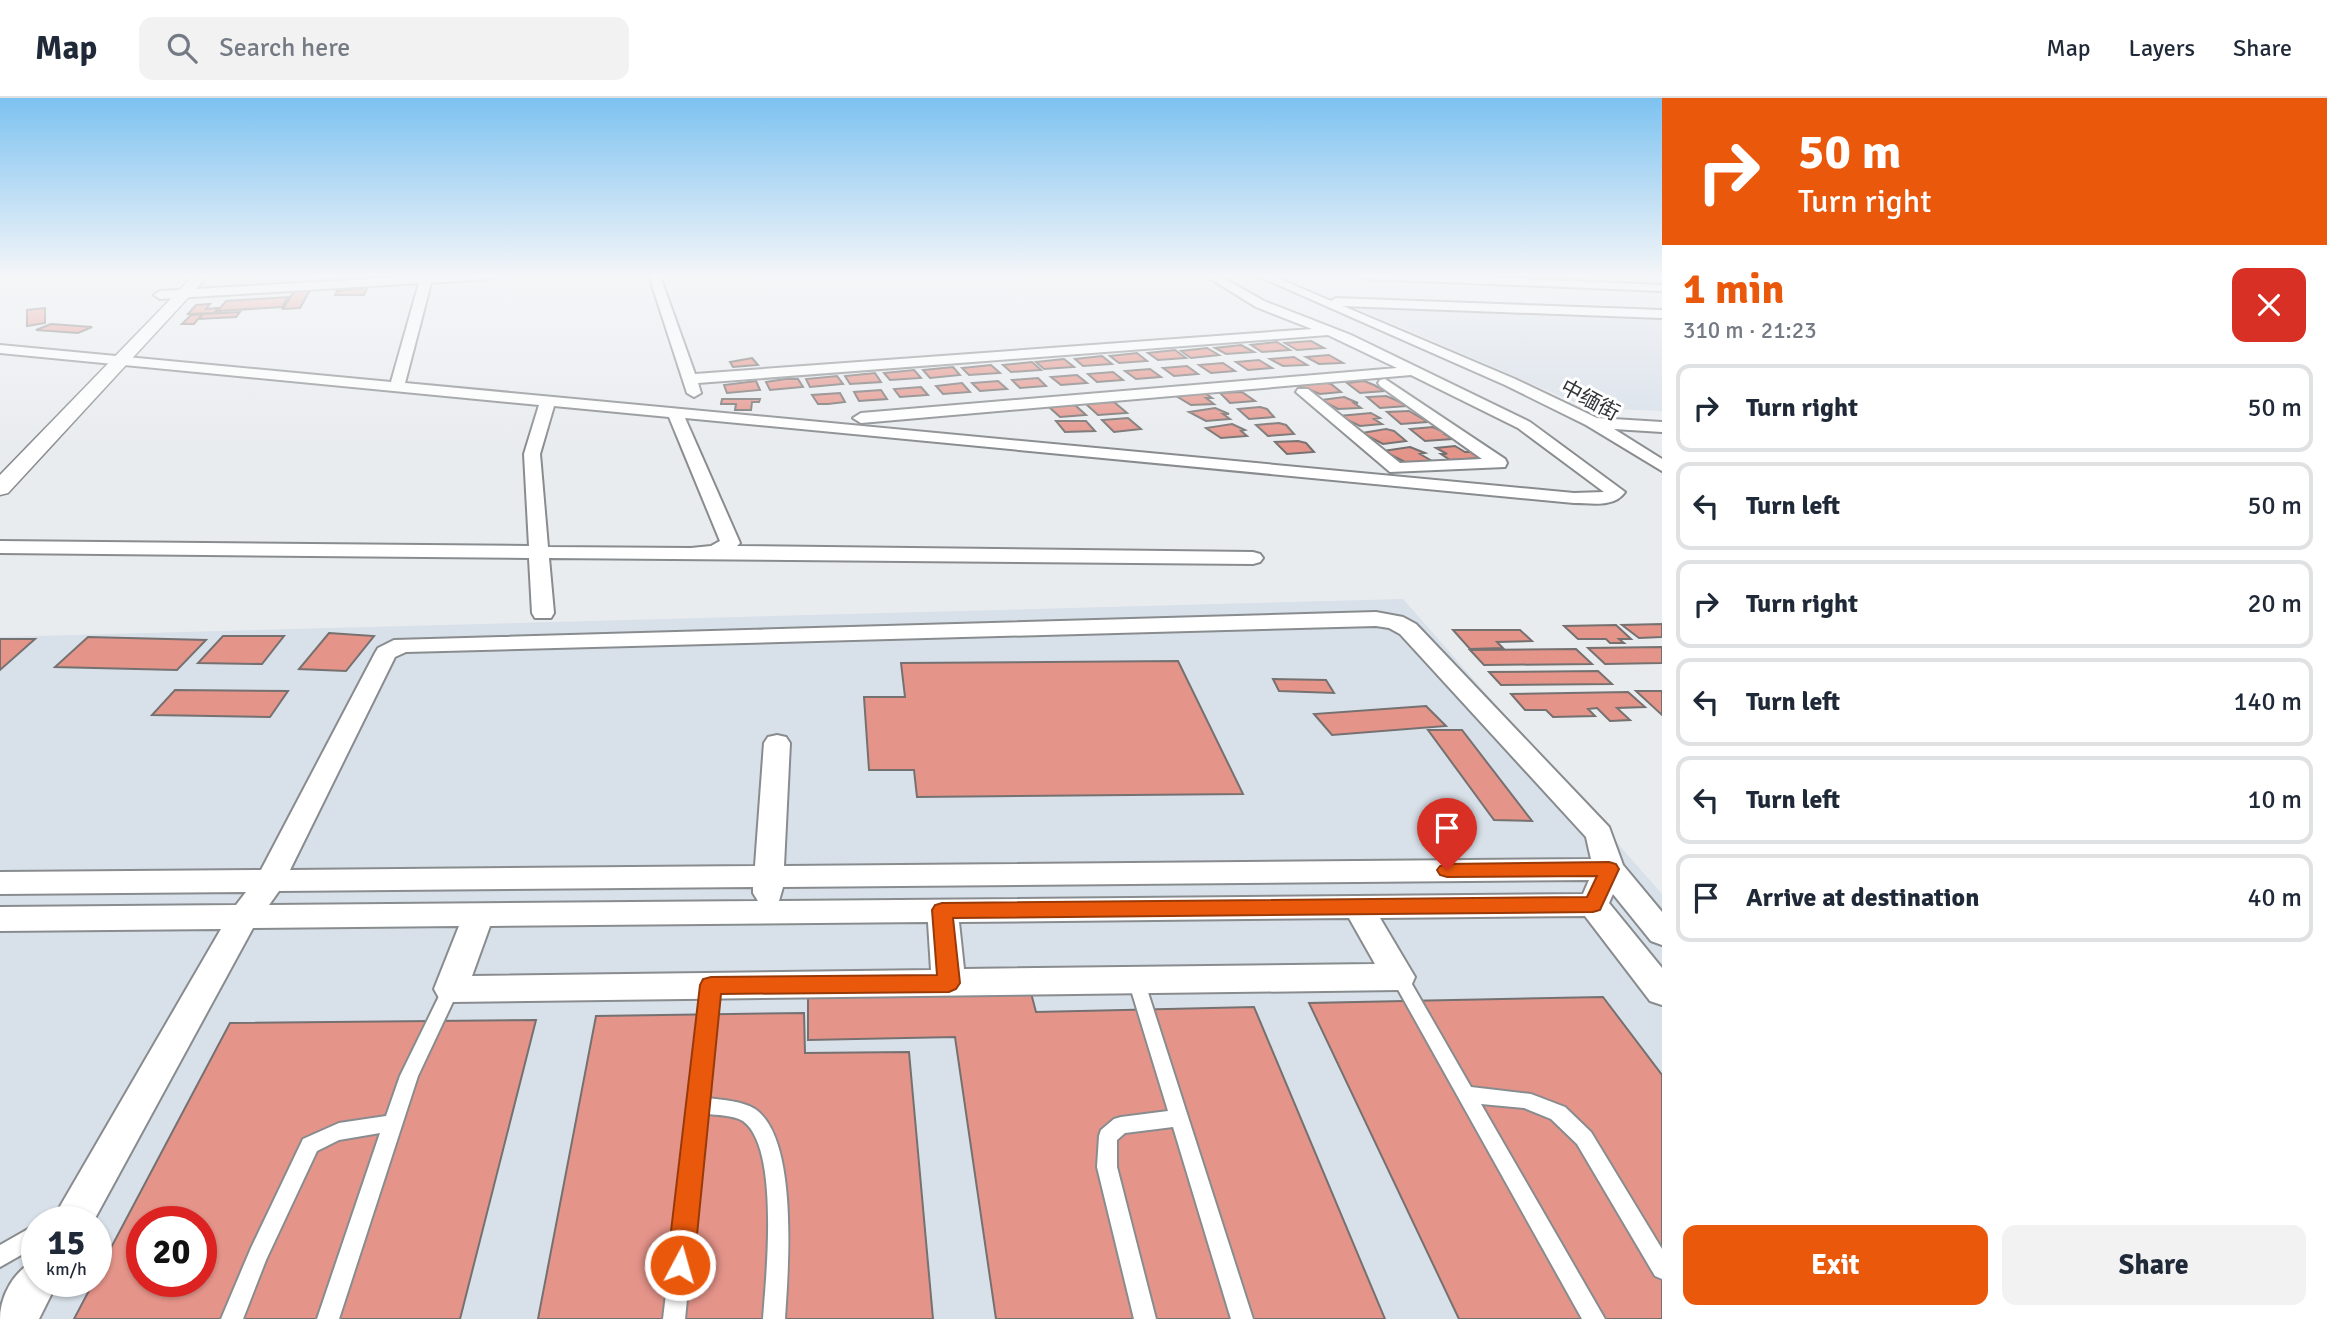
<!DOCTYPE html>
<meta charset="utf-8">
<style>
:root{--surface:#fff;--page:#f2f2f3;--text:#1f2937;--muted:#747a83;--line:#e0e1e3;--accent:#ea580c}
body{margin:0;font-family:Signika,"Noto Sans SC",sans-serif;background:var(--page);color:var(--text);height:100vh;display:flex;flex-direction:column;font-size:26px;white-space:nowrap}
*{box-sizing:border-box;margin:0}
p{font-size:23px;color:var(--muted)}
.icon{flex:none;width:38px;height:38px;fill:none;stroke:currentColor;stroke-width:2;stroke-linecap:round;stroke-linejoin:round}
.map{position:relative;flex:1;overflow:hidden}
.drawer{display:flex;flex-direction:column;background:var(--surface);width:665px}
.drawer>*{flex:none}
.hud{background:#ea580c;color:#fff;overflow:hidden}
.speed{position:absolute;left:21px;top:1108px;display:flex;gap:14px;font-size:35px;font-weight:700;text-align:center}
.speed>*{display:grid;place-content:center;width:91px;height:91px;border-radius:50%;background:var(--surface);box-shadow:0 2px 5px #0004;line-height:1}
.speed small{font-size:18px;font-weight:400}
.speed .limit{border:10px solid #d22;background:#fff;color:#111}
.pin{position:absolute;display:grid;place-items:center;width:60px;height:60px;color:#fff;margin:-72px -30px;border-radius:50% 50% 50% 0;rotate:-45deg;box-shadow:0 0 7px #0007}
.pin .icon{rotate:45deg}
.me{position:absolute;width:77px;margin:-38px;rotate:6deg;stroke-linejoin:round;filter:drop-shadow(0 0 5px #0008)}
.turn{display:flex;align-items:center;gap:24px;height:147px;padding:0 21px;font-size:32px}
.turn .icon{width:91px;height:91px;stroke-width:2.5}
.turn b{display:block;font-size:49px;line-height:60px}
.round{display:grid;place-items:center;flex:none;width:74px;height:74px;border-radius:14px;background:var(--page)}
.headline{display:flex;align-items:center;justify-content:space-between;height:119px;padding:0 21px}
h1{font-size:42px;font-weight:700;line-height:52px;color:var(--accent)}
.action{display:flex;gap:14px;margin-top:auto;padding:14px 21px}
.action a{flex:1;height:80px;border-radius:14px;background:var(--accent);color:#fff;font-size:28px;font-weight:700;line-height:80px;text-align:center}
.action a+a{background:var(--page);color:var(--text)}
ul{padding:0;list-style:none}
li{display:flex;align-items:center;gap:21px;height:88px;margin:0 14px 10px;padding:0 7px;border:4px solid var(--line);border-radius:14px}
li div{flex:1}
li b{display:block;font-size:26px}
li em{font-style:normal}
header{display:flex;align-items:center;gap:42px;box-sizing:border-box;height:98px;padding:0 35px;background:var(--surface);border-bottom:2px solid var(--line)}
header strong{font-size:33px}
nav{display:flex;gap:38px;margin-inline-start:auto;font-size:24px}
.search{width:490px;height:63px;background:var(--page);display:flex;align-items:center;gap:18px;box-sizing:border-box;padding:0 24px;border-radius:14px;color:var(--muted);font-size:26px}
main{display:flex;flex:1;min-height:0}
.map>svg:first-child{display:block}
</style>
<header>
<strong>Map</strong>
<div class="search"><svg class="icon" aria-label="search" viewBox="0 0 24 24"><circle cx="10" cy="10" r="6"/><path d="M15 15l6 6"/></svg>Search here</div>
<nav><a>Map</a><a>Layers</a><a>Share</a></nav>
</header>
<main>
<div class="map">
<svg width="1662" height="1221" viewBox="0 0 1662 1221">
<rect width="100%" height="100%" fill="#e9ecef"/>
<path fill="#d8e0e9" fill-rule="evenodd" d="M1351 208 1662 220V313L1588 310Z
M1403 501 1662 796V1221H0V539ZM37 1124H96V1183H37ZM142 1124H201V1183H142Z"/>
<path fill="#e5948a" stroke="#757170" stroke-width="2" fill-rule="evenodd" d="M367 190 364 197H335L337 193Z
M310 192 300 210 283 211 294 193Z
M288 199 282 209 218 213 226 203Z
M210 206 206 211 218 210 214 215 188 216 196 207Z
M45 210V225L27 228V212Z
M240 214 236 219 199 221 203 216Z
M202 216 194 226H182L191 217Z
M51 226 92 229 78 235 36 232Z
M1311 243 1324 250 1297 252 1285 245Z
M1277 244 1290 252 1262 254 1251 247Z
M1241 247 1254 254 1226 256 1215 250Z
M1207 250 1219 257 1191 260 1181 253Z
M1175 252 1186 260 1158 262 1148 255Z
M1137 255 1147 263 1119 265 1110 258Z
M1329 257 1343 265 1319 266 1306 259Z
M1102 258 1112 266 1083 268 1075 261Z
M1294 259 1307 267 1283 268 1270 261Z
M752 260 758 267 733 269 730 264Z
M1064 261 1074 269 1044 271 1036 264Z
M1259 262 1272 270 1248 272 1236 264Z
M1032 264 1041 272 1011 274 1003 267Z
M1223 265 1235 273 1211 275 1199 267Z
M991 267 1000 275 969 277 962 270Z
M1187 268 1198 276 1174 278 1163 270Z
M953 269 960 277 930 280 923 272Z
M1150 271 1161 279 1136 281 1125 273Z
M914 272 921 280 890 282 884 275Z
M1113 274 1123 282 1097 284 1088 276Z
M875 275 881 284 850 286 845 278Z
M1077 277 1087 285 1061 287 1051 279Z
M837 278 843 286 810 289 806 281Z
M1038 280 1046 288 1020 290 1012 282Z
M785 281H798L803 289 770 292 766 284Z
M756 283 760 292 727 295 724 287Z
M998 283 1007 291 980 293 972 285Z
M1364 283 1374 287 1385 293 1360 295 1347 285Z
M1323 284 1331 286 1341 294 1320 296 1300 288Z
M962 285 970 294 943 296 936 288Z
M921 289 928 297 900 299 894 291Z
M881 292 887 301 859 303 854 294Z
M1242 294 1255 303 1230 305 1220 295Z
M840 295 845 304 828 306H818L812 297Z
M1205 295 1212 300H1206L1214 306 1191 307 1176 298Z
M1386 298 1396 302 1407 308 1380 310 1367 299Z
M1344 299 1358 305H1354L1361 310 1338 311 1321 302Z
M722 301H760L759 304H752L751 312H735L736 306H721Z
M1114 304 1127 315 1098 317 1086 306Z
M1075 307 1086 317 1060 319 1049 309Z
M1260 309 1267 311 1274 319 1249 321 1238 311Z
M1215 310 1229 316H1223L1230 321 1206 323 1189 314Z
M1409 313 1428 324 1401 326 1387 314Z
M1371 315 1380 320 1374 321 1382 326 1360 328 1339 318Z
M1128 320 1141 331 1114 334 1102 322Z
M1056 323H1086L1095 333 1065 334Z
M1279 325 1286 327 1294 336 1268 338 1256 327Z
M1232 326 1245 332 1241 333 1247 338 1221 340 1206 330Z
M1433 329 1450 337H1446L1453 341 1425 343 1410 331Z
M1386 331 1394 333 1406 343 1383 346 1362 335Z
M1298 343 1306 345 1314 354 1287 356 1275 344Z
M1455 348 1465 354H1471L1480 360 1450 362 1441 356H1447L1436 350Z
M1410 349 1425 355 1420 356 1432 363 1407 365 1383 353Z
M1662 526V539L1639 540 1622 527Z
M1616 527 1631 541H1619L1624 545H1610L1606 541H1578L1564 528Z
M1453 532H1520L1532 543 1497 544 1503 550 1470 551Z
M329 535 374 538 346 573 299 571Z
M223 538H284L262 566 198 565Z
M88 539 206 542 177 572 55 569Z
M0 541H35L0 572Z
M1662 549V565L1605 566 1588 550Z
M1576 551 1592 566 1484 567 1470 552Z
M1178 563 1243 696 917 699 914 672H869L864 599H905L901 565Z
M1598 573 1612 586 1501 587 1489 574Z
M1273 581 1326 582 1334 595 1279 593Z
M175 592 288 593 270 619 152 617Z
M1636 593H1662V617Z
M1628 594 1645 609 1617 610 1630 622 1610 623 1597 610 1588 611 1595 618 1553 619 1546 612H1525L1511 596Z
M1426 608 1446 628 1332 637 1314 616Z
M1428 632H1462L1532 723 1494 722Z
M1031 895 1036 914 1254 909 1385 1221H996L955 939 808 942V900Z
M1603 899 1662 977V1221H1459L1309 905Z
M804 915 805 955 909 954 933 1221H538L596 918Z
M536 922 460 1221H74L94 1183H96V1178L230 925ZM142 1124H201V1183H142Z"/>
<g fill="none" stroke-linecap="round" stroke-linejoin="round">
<g stroke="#898c8e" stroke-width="4">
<path id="service" d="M1399 873 1405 874 1471 989 1531 996 1565 1009 1591 1034 1662 1151V1181L1655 1178 1577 1046 1551 1021 1524 1010 1481 1006 1605 1221H1582L1391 879 1393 874Z
M1136 875 1142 877 1144 882 1253 1221H1231L1173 1029 1125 1035 1117 1042V1069L1156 1221H1134L1097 1069 1099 1038 1101 1032 1114 1021 1121 1019 1168 1013 1128 882 1130 877Z
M711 880 717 882 719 887 708 1000C723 1002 742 1003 755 1011 799 1041 788 1173 785 1221H763C766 1179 780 1049 743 1023 733 1017 717 1017 706 1016L685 1221H663L703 887 705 882Z
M451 884 457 886 459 891 418 978 339 1221H317L380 1035 339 1042 317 1053 266 1162 243 1221H221L251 1150 303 1041 339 1025 386 1018 400 978 445 886Z
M37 1126V1148L0 1169V1147Z"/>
</g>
<g stroke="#898c8e" stroke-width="4">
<path id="minor" d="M421 178H492L487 181 431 185 405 285 1574 395 1604 394 1518 330 1411 277 861 325 853 320 861 315 1397 270 1328 237 698 285 701 295 694 299 687 295 649 178H660L695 276 1312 231 1256 209 1206 178H1220L1264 203 1351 237 1530 324 1625 394C1614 410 1592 405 1574 405L685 320 740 445 737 448 1253 454 1260 456 1263 460 1260 464 1253 466 549 460 554 515 551 520H535L532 515 529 460 0 455V443L529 448 524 356 539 307 0 255V247L391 284 419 185 160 201 154 197 160 193ZM554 308 669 319 720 443 711 448 691 450 548 449 540 356Z
M1258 178H1273L1331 203 1336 200 1662 212V220L1343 208 1515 281 1597 320 1662 324V334L1614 331 1662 361V373L1586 327 1505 287Z
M1365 178H1458L1662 187V193L1370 181Z
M1385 281 1505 361 1507 365 1505 369 1390 374 1296 294 1298 291H1308L1400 365 1482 361 1380 288 1378 285 1380 282Z
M1376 514 1403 519 1416 526 1609 729 1623 767 1662 814V847L1651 843 1613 796 1609 805 1662 870V907L1650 903 1585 818 1380 820 1415 879 1411 888 1399 892 451 904 439 900 434 891 459 828 253 830 93 1124H51L221 831 0 833V809L236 807 246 794 0 796V774L261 772 375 555 378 550 394 542ZM1376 528 1389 530 1400 536 1586 739 1591 761 784 768 790 645 786 639 777 637 768 639 764 645 755 768 290 772 395 559 406 554ZM1589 782 1583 796 779 803 783 789ZM753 789V795L758 803 269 807 279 793ZM1349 820 1375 866 964 871 959 824ZM928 824 931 872 472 878 490 828Z
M37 1162V1183H58L39 1221H0C0 1197 15 1171 37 1162Z"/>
</g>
<g stroke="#898c8e" stroke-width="3">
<path id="tertiary" d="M193 178H208L8 395 0 397V377Z"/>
</g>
<use href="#service" fill="#fff" fill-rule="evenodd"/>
<use href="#minor" fill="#fff" fill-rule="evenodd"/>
<use href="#tertiary" fill="#fff" fill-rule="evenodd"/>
</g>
<linearGradient id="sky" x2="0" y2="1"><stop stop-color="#7dc2f0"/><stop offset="0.51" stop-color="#f5f6f8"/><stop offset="1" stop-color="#f5f6f8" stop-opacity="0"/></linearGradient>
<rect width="1662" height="349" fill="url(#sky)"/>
<path fill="#ea580c" stroke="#983908" stroke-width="2" d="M1609 764 1616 766 1619 771 1600 812 1593 814 953 820 960 885 956 891 949 894 721 896 694 1167 690 1177 680 1181 671 1177 667 1167 700 887 703 881 711 879 937 877 932 812 935 807 942 805 1587 799 1597 778 1447 779 1440 777 1437 772 1440 768 1447 766Z"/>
<g text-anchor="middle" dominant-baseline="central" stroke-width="6" stroke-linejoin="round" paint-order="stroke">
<g font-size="21" fill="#333436" stroke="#fff">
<text transform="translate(1590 302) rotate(28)">中缅街</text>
</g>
</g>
</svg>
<div class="speed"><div>15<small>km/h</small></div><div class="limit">20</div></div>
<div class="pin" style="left:1447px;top:772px;background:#d93025"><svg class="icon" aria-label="arrive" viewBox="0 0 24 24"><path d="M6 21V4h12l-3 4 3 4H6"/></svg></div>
<svg class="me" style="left:680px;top:1167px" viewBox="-20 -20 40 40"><circle r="17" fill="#ea580c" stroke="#fff" stroke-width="3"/><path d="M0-11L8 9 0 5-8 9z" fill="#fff"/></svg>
</div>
<section class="drawer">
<div class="hud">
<div class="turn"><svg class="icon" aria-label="right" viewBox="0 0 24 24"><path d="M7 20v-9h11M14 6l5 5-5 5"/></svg><div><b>50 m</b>Turn right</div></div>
</div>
<div class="headline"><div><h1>1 min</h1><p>310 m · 21:23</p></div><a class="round" style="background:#d93025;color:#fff"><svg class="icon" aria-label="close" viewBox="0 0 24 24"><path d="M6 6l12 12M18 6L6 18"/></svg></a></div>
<ul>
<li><svg class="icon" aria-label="right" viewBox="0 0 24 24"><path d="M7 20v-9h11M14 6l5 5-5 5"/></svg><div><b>Turn right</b></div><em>50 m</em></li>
<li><svg class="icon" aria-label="left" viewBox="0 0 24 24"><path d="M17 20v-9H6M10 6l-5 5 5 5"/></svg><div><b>Turn left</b></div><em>50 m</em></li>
<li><svg class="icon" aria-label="right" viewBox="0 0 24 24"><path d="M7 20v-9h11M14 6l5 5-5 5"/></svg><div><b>Turn right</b></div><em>20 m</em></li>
<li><svg class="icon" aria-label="left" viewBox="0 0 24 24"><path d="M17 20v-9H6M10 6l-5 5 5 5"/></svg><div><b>Turn left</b></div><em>140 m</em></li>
<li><svg class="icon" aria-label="left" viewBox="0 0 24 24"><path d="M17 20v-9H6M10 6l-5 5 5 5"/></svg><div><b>Turn left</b></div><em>10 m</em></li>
<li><svg class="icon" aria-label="arrive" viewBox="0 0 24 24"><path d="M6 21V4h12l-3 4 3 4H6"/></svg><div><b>Arrive at destination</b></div><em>40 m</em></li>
</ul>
<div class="action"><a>Exit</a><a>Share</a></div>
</section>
</main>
